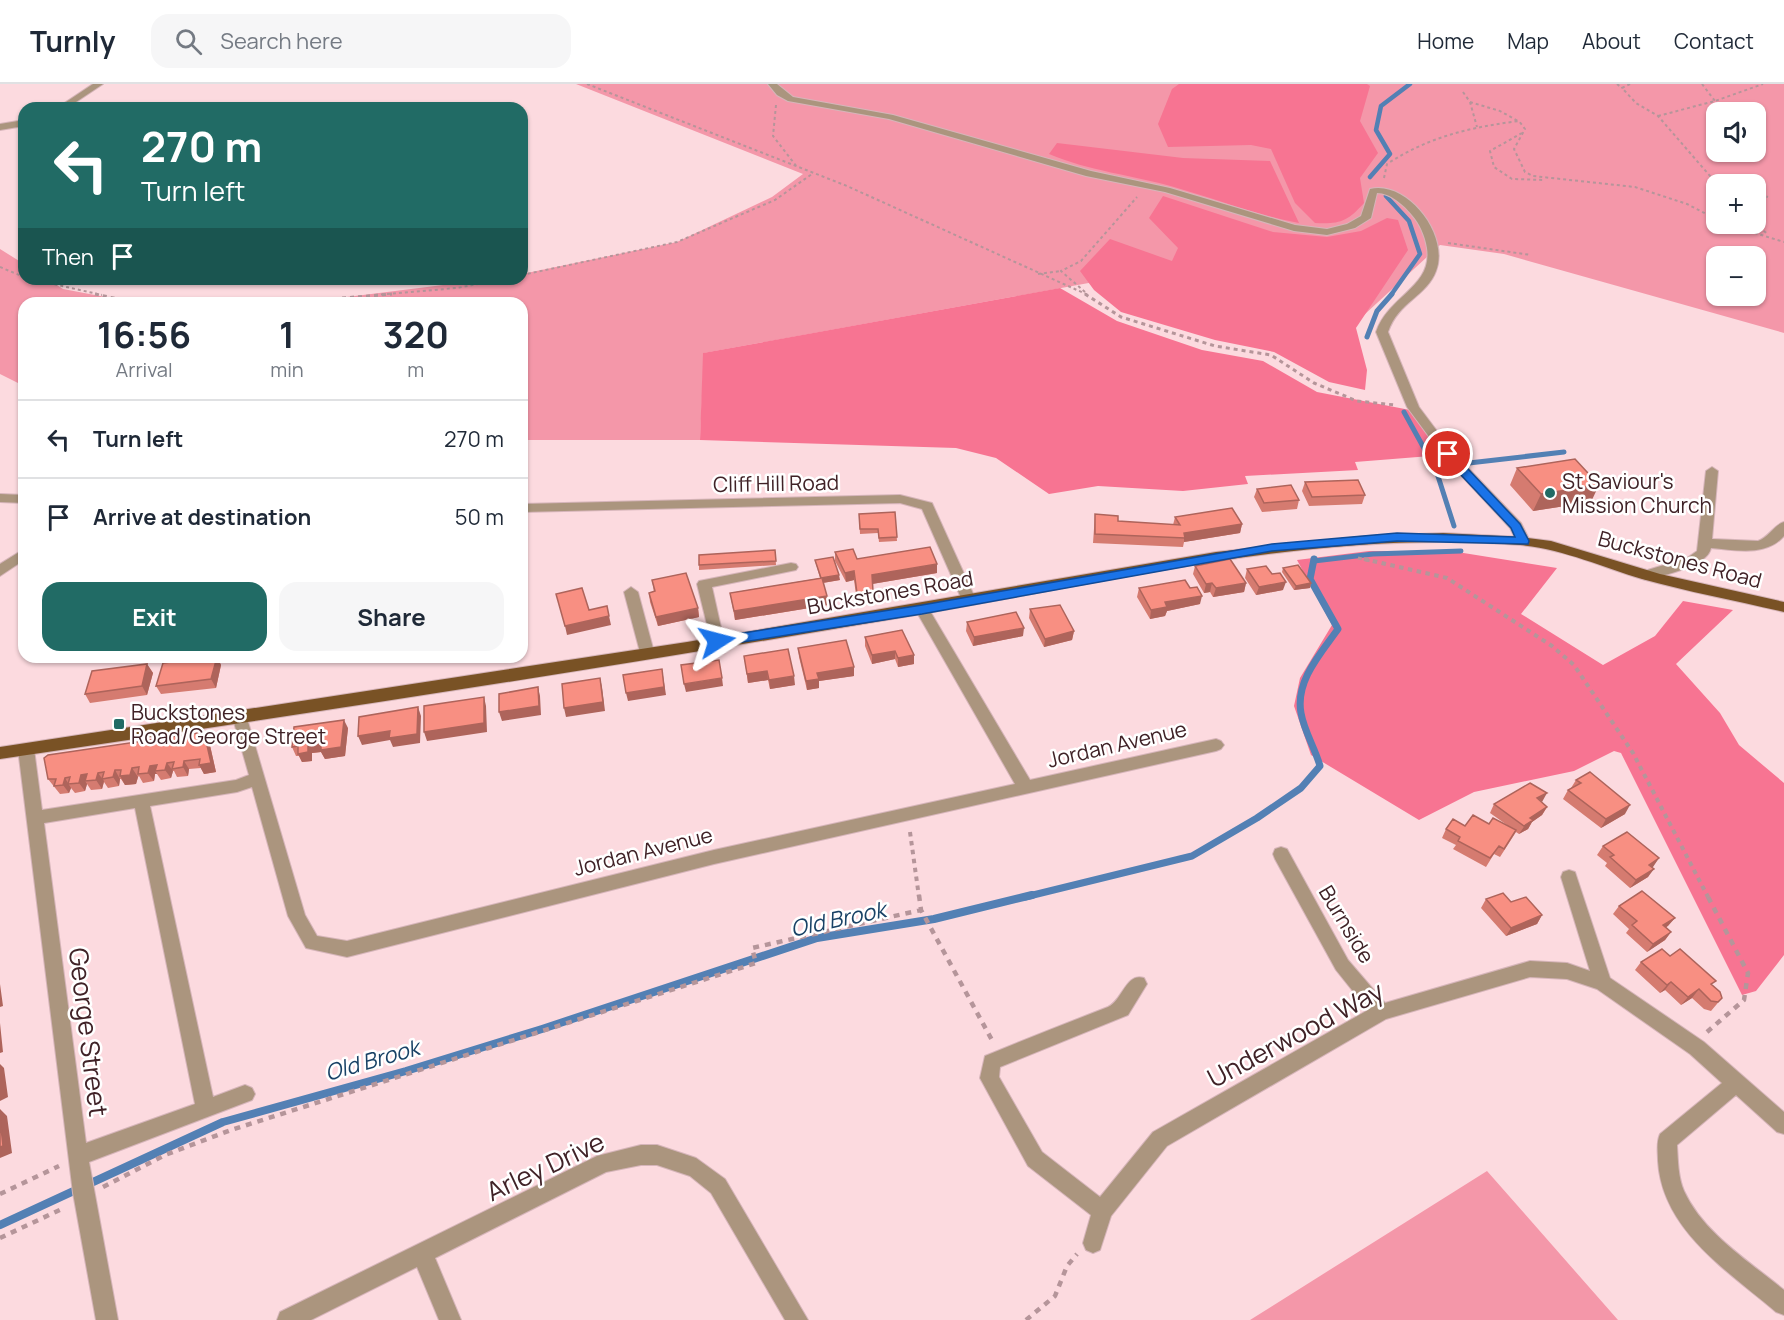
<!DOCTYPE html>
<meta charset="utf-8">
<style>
:root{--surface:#fff;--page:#f6f6f7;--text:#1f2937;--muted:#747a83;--line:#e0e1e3;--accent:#216b65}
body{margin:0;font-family:Manrope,sans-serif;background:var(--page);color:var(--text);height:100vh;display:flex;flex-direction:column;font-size:22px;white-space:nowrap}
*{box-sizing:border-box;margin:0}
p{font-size:20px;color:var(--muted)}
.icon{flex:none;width:33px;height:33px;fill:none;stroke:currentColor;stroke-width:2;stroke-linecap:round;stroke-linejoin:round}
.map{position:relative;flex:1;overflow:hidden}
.sheet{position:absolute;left:18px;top:213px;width:510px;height:366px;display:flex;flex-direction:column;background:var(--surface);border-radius:18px;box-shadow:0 2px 4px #0004}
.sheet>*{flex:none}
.banner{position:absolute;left:18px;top:18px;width:510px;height:183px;border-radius:18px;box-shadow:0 2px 4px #0004;background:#216b65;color:#fff;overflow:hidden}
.tools{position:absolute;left:1706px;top:18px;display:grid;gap:12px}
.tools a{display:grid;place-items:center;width:60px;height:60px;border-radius:12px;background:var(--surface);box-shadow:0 2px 4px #0004;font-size:30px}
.pin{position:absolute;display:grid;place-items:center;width:51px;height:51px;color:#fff;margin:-26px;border:3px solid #fff;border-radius:50%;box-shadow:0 2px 6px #0007}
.me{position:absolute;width:66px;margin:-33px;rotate:81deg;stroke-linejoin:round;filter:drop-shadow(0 0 4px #0008)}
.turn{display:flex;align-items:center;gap:21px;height:126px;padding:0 24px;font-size:27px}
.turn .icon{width:78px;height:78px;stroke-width:2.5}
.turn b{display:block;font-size:42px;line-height:51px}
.then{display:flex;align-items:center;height:57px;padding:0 24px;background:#0003;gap:12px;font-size:22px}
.eta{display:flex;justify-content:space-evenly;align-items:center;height:102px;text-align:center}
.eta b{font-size:36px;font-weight:700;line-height:42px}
.button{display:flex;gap:12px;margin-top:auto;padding:12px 24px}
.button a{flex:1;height:69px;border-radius:18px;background:var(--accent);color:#fff;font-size:24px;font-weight:700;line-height:69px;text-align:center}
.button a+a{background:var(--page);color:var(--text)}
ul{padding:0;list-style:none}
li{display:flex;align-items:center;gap:18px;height:78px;padding:0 24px;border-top:2px solid var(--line)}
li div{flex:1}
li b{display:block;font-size:22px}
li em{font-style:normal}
header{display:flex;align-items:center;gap:36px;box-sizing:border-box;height:84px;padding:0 30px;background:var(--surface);border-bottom:2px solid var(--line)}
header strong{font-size:28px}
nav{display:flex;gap:33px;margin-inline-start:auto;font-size:21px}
.search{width:420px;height:54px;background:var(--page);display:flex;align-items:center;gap:15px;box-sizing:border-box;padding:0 21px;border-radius:18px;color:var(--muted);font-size:22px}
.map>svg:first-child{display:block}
</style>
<header>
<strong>Turnly</strong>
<div class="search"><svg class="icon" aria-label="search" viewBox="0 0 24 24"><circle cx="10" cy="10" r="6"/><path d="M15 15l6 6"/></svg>Search here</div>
<nav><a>Home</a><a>Map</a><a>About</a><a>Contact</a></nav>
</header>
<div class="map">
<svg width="1784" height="1236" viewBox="0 0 1784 1236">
<rect width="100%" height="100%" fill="#fcdadf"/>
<path fill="#f497a9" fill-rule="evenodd" d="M576 0H1784V249L1504 170 1440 161 1364 231 1116 194 704 269 700 356H522V219H24V302L0 290V165L24 180V195H48L63 205 132 218 331 215 491 195H522V190L677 158 772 113 803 90ZM1716 28H1755V68H1716ZM1716 100H1755V140H1716ZM1716 172H1755V212H1716Z
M1487 1087 1618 1236H1250Z"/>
<path fill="#f77492" d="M1179 0H1367L1370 2 1360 37 1378 69 1360 94 1364 119C1347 138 1340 140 1315 139L1295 119 1271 65 1251 61 1168 63 1158 40 1172 5Z
M1057 59 1183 74 1270 77 1299 139C1256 131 1216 115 1174 103 1132 91 1089 87 1049 70Z
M1163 112 1273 148 1327 153 1361 147 1387 134 1398 136 1408 166 1356 244 1367 286 1365 306 1329 298 1274 268 1215 256 1121 228 1094 206 1080 187 1110 155 1172 177 1178 164 1149 134Z
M1060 204 1117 237 1202 266 1263 277 1317 308 1410 326 1443 371 1355 378 1358 386 1245 392 1248 400 1183 407 1098 402 1049 410 996 374 956 364 700 356 703 269Z
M1369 467H1451L1557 484 1521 530 1603 581 1655 552 1683 517 1733 526 1676 580 1720 629 1739 661 1784 699V871L1756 907 1742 911 1621 669 1614 667 1574 687 1474 708 1419 736 1311 671 1294 622 1300 594 1332 541 1297 476Z"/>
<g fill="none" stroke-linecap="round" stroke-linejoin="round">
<path stroke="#5380b4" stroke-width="4.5" d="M1370 93 1390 70 1376 46 1381 22 1410 0
M1386 112 1409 137 1420 170 1391 211"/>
<path stroke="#5380b4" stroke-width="5" d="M1367 253 1377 227 1392 210
M1404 328 1436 386 1454 442
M1436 386 1469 379 1564 368
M1314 477 1373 470 1461 467"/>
<path stroke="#5380b4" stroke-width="7" d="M1025 813 1192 772 1257 734 1301 704 1320 682C1315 664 1304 647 1301 629 1295 597 1321 569 1338 545L1310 495 1314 475"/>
<path stroke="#5380b4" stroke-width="8" d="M0 1141 223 1038 406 987 542 945 817 854 934 835 1032 811"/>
<g stroke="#d6b5ba" stroke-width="2">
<path id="minor" d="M93 0H103L67 24H57Z
M768 0H777L793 13 893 31 1091 87 1170 104 1295 141 1327 145 1347 140 1361 132 1370 105C1407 96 1450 151 1436 187 1427 212 1398 218 1388 248L1419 323 1452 367 1521 439 1530 457 1523 461 1518 460 1510 444 1444 373 1407 323 1376 248C1389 211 1433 203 1427 164 1425 152 1420 140 1412 131 1404 121 1390 109 1377 109L1371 134 1355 144 1327 151 1294 147 1165 108 1086 92 889 35 788 17 777 11Z
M24 36V42L0 46V40Z
M1712 383 1718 387 1712 455 1758 457C1769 453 1775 440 1784 438V452C1766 473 1735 466 1711 464 1707 483 1663 491 1646 496L1641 494 1639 491 1641 488 1687 474 1697 467 1706 387Z
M0 410 24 411V419L0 418Z
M900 411 932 419 976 516 974 519 969 521 962 516 922 425 900 419 522 428V420Z
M24 465V476L0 492V480Z
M791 479 796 480 798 483 796 486 712 503 724 557 717 562 712 561 697 500 699 497Z
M631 503 638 508 654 568 647 573 640 568 624 508Z
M922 520 927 522 1030 696 1216 655 1221 657 1224 661 1221 665 1216 667 714 780 347 873 306 864 288 832 252 703 237 708 150 722 213 1013 245 1001 252 1004 255 1010 252 1016 89 1078 118 1236H96L73 1109 18 665 21 661H31L34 665 42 726 236 696 249 691 233 635 241 629 246 631 305 831 317 852 347 857 714 766 1015 700 915 525ZM135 724 195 1020 86 1059 44 739Z
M1281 763 1287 765 1348 876 1385 919 1530 877 1567 879 1590 887 1561 793 1563 788 1569 786 1575 788 1610 894 1704 958 1784 1028V1050L1777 1048 1736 1011 1677 1061C1678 1077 1678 1093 1684 1107 1703 1149 1750 1178 1784 1206V1231L1776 1228C1728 1187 1662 1146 1658 1077 1658 1068 1656 1059 1660 1050L1722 999 1690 970 1597 905 1567 895 1530 893 1386 935 1167 1062 1111 1132 1100 1166 1093 1169 1086 1166 1083 1159 1091 1131 1028 1082 980 994 985 972C1026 955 1067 939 1108 923 1123 916 1126 888 1144 894L1147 900 1128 931 1000 983 999 993 1042 1068 1100 1113 1153 1048 1368 926 1336 886 1275 775 1273 770 1275 765Z
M641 1061H657L696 1074 725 1095 808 1236H785L711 1109 690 1092 657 1081H641L606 1088 435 1174 461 1236H439L417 1183 311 1236H277L280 1228 597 1072Z"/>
</g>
<g stroke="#d6b5ba" stroke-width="2">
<path id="major" d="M1443 449 1520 453 1551 457 1660 490 1784 518V528C1737 517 1689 508 1642 495 1602 483 1563 465 1520 461 1316 445 1116 497 916 531 612 583 306 630 0 675V663L687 558 1216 468 1367 452Z"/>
</g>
<path stroke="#b5959a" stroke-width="2" stroke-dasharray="3 3" stroke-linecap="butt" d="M587 0 847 102 1088 211
M1617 0 1622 4
M1630 0 1622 4 1636 19 1658 32 1717 100
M1702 0 1715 17
M1463 8 1470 18 1477 43
M1470 18 1500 27 1518 37
M776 21 773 52 797 83
M1658 32 1715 17 1763 0
M1522 49 1490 67 1494 83 1512 95 1545 96
M1384 94 1387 80C1428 53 1471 43 1519 37L1525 45 1514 65 1525 88 1533 92 1635 103 1687 120 1716 135
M1755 109 1768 113
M1726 140 1784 158
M1754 140 1768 150
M1448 159 1531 171
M0 183 24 193
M1038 190 1061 187
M522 191 677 158 775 116 812 90
M31 195 102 211
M1085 208 1061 187 1081 177 1137 113
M375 211 457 204 504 195"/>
<path stroke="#b5959a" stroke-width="3" stroke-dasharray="4 4" stroke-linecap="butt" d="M95 210 132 218 331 215 392 210
M1085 210 1121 233 1215 262 1271 271 1314 299 1357 317 1395 321
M1358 474 1371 477"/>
<path stroke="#b5959a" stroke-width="4" stroke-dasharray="4.5 4.5" stroke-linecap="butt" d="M1364 475 1447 494 1552 562 1574 581 1633 669 1708 813
M910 748 919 813"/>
<path stroke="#b5959a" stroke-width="4.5" stroke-dasharray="6 6" stroke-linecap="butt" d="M919 811 921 826 993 958
M1707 948 1744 916 1748 889 1707 811
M103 1103 165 1071 231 1046 756 879 752 864 921 826
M0 1110 59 1082
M0 1154 64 1124
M1026 1236 1055 1212 1067 1182 1077 1170"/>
<use href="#minor" fill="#ab957e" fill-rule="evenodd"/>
<use href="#major" fill="#795225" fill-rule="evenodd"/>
</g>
<path fill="#d57b70" d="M1517 384 1591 418 1533 427 1510 401Z
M1305 398 1365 411 1362 420 1309 422 1302 407Z
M1257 405 1299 416 1297 425 1262 428 1254 413Z
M895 428 897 457 879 458 878 449 860 450 859 430Z
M1095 430 1118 437 1173 441 1175 433 1242 440 1240 449 1184 458 1183 463 1093 459Z
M775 466 776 481 699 486V481Z
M835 468 857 475 937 489 872 500 873 516 857 518 854 496 846 498 835 477Z
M815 476 840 496 823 499 828 521 735 536 730 509 820 494 816 480Z
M1195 482 1246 499 1244 508 1213 513 1210 508 1204 509 1193 490Z
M1283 484 1311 499 1310 504 1294 506 1282 488Z
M1247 485 1283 506 1256 511 1245 494Z
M652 496 698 524 699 533 658 542 650 518 649 509 654 508Z
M1139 504 1200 520 1167 527 1165 532 1150 535 1137 513Z
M1030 525 1074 547 1072 556 1044 563 1029 534Z
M967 538 1023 552 973 562 966 547Z
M902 546 914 580 898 583 895 575 872 580 865 562V553Z
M798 564 854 583V592L819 597V604L807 606 799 573Z
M744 572 795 601 770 605 768 596 748 599Z
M210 573H217L221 581 216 604 161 610 156 602Z
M147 580 153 589 147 611 90 619 85 610Z
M348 644 345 672 325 675 321 668 312 669V677L302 678 299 672H296L292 663Z
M209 657 216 688 204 690 201 684 189 685 188 692 177 693 174 687H173L171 694 161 696 157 690H155L154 697 143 699 139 692 138 693 136 700 125 701 121 695H120L119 702 108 704 104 698 102 705 91 706 87 700 85 707 75 709 71 704 69 709 60 710 48 695Z
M1576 696 1625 730 1601 744 1563 715 1568 706 1571 704Z
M1541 718 1547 723 1542 731 1532 738 1528 745 1519 750 1516 748 1500 773 1494 770 1486 783 1453 765 1456 761 1442 754 1446 745 1465 742 1489 740 1507 741 1490 729 1494 720Z
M1603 762 1659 774 1652 783 1648 793 1630 804 1605 782 1607 779 1597 771Z
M1486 815 1511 818 1542 831 1537 840 1506 852 1481 824Z
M1619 822 1675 834 1666 843 1671 848 1665 856 1647 868 1626 849 1629 845 1613 830Z
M1670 872 1712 901 1722 914 1711 927 1704 925 1692 914 1681 921 1665 906 1660 909 1635 886 1641 878Z"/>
<path fill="#ae645b" d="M1599 401 1591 418 1533 427 1541 410Z
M1242 440 1240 449 1184 458V449Z
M937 480V489L872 500V491Z
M854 487V496L846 498 845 489Z
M839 491 840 496 822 499 821 494Z
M1286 498 1283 506 1256 511 1259 503Z
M1212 499 1210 508 1204 509 1206 500Z
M1246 499 1244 508 1213 513 1216 504Z
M1311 499 1310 504 1294 506 1296 502Z
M873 507V516L857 518V509Z
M827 512 828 521 735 536 734 527Z
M1202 512 1200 520 1167 527 1165 532 1150 535 1151 526 1165 518Z
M698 524 699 533 658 542 656 533Z
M609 532 611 541 567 551 565 542Z
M1024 544 1023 552 973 562 974 553Z
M1074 547 1072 556 1044 563 1045 555Z
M895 567V575L872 580V571Z
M914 571V580L898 583V574Z
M217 573 221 581 216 604 211 595Z
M147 580 153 589 147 611 142 602Z
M854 583V592L819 597V604L807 606 806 597 817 589Z
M662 585 666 611 628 617 626 609Z
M767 587 768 596 748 599 747 590Z
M794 592 795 601 770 605 769 596Z
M600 594 602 603 605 627 566 633 564 624Z
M722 594 723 602 686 608 684 600Z
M538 603 540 612 541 631 502 637 499 628Z
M484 613 486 622 487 648 427 657 424 648Z
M418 623 421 632 420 659 393 663 390 656 362 661 358 652Z
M344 636 348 644 345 672 325 675 321 668 312 669V677L302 678 298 670 308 661Z
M204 648 209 657 216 688 204 690 199 681Z
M184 677 189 685 188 692 183 683Z
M167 679 173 687 171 694 165 686Z
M157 681 155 687 157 690H155L154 697 148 689 150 682Z
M132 684 138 693 136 700 125 701 120 692Z
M115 686 120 695 119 702 113 693Z
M98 689 104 697 102 705 96 696Z
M87 690 85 697 87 700 85 707 79 699 81 691Z
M65 694 71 704 69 709 63 701Z
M1547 709 1542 718 1537 714Z
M1630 721 1625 730 1601 744 1606 735Z
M1547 723 1542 731 1532 738 1528 745 1519 750 1530 734Z
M1659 774 1653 783 1643 789 1649 781Z
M1654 785 1648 793 1630 804 1636 796Z
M1542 831 1537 840 1506 852 1511 844Z
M1675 834 1668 842 1657 849 1663 841Z
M1671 848 1665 856 1647 868 1653 860Z
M1671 898 1665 906 1660 909 1667 901Z
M0 900 3 922 0 923Z
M1699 905 1692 914 1681 921 1688 913Z
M0 939 3 968 0 969Z
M0 980 4 984 8 1013 0 1017Z
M0 1025 7 1032 12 1069 0 1074Z"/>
<path fill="#f88f82" stroke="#ae645b" stroke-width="1.5" d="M1575 375 1599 401 1541 410 1517 384Z
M1358 396 1365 411 1312 413 1305 398Z
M1291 401 1299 416 1264 419 1257 405Z
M1232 424 1242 440 1184 449 1185 454 1095 450V430L1118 432V437L1180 441 1175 433Z
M895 428 897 453 879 454 878 445H860L859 430Z
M930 463 937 480 872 491 873 507 857 509 854 487 845 489 835 468 853 465 857 475Z
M775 466 776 477 699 481V471Z
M833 473 839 491 821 494 815 476Z
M1230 475 1246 499 1216 504 1212 499 1206 500 1195 482Z
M1298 481 1311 499 1296 502 1283 484Z
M1266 482 1272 490 1280 489 1286 498 1259 503 1247 485Z
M686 489 698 524 656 533 649 509 655 507 652 496Z
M822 494 827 512 734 527 730 509Z
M1185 496 1190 504 1197 503 1202 512 1165 518 1167 523 1151 526 1139 504Z
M582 504 589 526 607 522 609 532 565 542 556 510Z
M1060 521 1074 547 1045 555 1030 525Z
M1016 528 1024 544 974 553 967 538Z
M902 546 914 571 898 574 895 567 872 571 865 553Z
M846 556 854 583 817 589 819 595 806 597 798 564Z
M788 565 794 592 769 596 767 587 747 590 744 572Z
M210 573H217L211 595 156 602 163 579Z
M719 576 722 594 684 600 681 581Z
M147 580 142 602 85 610 92 587Z
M662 585 664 603 626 609 623 591Z
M600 594 603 618 564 624 562 600Z
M538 603 539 622 499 628V610Z
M484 613V639L424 648V622Z
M418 623 417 650 389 654 390 647 358 652 359 633Z
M344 636 341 663 321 666V659L308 661V668L298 670V662L292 663 294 643Z
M204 648 211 679 199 681 200 675 184 677 183 683 172 685 174 678 167 679 165 686 155 687 157 681 150 682 148 689 138 690 139 683 132 684 130 691 120 692 121 686H115L113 693 102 695 104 688 98 689 96 696 85 697 87 690 81 691 79 699 68 700 70 693 65 694 63 701 54 702 56 695H48L44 674 48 671Z
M1590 688 1630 721 1606 735 1568 706 1581 699 1576 696Z
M1530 699 1547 709 1537 714 1547 723 1530 734 1533 736 1524 742 1494 720Z
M1473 731 1489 740 1493 734 1516 746 1504 765 1499 762 1490 774 1458 757 1460 753 1446 745 1453 735 1465 742Z
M1627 748 1659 774 1649 781 1654 785 1636 796 1610 773 1614 771 1603 762Z
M1642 807 1675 834 1663 841 1671 848 1653 860 1632 841 1637 837 1619 822Z
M1503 809 1511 818 1526 813 1542 831 1511 844 1486 815Z
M1662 865 1670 872 1680 865 1716 897 1711 900 1720 908 1722 914 1718 918 1711 917 1699 905 1688 913 1671 898 1667 901 1641 878Z
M0 1034 3 1062 0 1063Z"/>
<path fill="#1a73e8" stroke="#114b97" stroke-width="1.5" d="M1444 368H1452L1520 440 1529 457 1528 460 1397 457 1272 467 922 530 717 562 711 557 717 553 922 521 1272 460 1397 449 1515 453 1511 444 1444 373Z"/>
<g fill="#216b65" stroke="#fff" stroke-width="2">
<circle cx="1550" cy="409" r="6"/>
<rect x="113" y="634" width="12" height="12" rx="3"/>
</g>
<g text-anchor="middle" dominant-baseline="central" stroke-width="5" stroke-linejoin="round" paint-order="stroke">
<g font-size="21" fill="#402227" stroke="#fff" text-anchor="start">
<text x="1562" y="397">St Saviour's<tspan x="1562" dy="24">Mission Church</tspan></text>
<text x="131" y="628">Buckstones<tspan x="131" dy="24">Road/George Street</tspan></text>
</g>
<g font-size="21" fill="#402227" stroke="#fff">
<text transform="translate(776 399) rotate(-1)">Cliff Hill Road</text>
<text transform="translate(1680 475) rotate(15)">Buckstones Road</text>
<text transform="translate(890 508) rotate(-10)">Buckstones Road</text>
<text transform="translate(1117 660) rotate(-13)">Jordan Avenue</text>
<text transform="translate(643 767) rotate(-14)">Jordan Avenue</text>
<text transform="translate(1347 840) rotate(59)">Burnside</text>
</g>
<g font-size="22" font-style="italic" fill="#194266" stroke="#fff">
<text transform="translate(838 835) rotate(-12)">Old Brook</text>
<text transform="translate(372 976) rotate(-16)">Old Brook</text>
</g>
<g font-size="26" fill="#402227" stroke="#fff">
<text transform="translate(89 948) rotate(83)">George Street</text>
<text transform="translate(1295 950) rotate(-28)">Underwood Way</text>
<text transform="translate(545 1082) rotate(-25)">Arley Drive</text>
</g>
</g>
</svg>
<div class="tools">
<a><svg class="icon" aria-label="sound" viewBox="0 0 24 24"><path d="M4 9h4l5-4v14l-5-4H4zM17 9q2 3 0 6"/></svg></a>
<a>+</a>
<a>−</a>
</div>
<div class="pin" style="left:1448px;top:370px;background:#d93025"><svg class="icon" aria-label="arrive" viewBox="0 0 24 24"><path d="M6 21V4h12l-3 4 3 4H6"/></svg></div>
<svg class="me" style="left:717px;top:557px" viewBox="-20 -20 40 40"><path d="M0-17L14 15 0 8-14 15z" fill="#1a73e8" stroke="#fff" stroke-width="4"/></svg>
<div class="banner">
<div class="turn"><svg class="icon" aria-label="left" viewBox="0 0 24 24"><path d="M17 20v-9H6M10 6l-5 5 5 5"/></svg><div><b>270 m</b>Turn left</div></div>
<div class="then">Then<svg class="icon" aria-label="arrive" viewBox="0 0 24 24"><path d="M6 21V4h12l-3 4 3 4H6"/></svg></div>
</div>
<section class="sheet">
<div class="eta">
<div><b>16:56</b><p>Arrival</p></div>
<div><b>1</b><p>min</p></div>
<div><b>320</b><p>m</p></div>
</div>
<ul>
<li><svg class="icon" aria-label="left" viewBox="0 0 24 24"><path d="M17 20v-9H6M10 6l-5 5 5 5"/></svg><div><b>Turn left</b></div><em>270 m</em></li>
<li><svg class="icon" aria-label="arrive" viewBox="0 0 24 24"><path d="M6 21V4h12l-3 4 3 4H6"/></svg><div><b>Arrive at destination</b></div><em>50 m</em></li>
</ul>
<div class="button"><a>Exit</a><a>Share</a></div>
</section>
</div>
